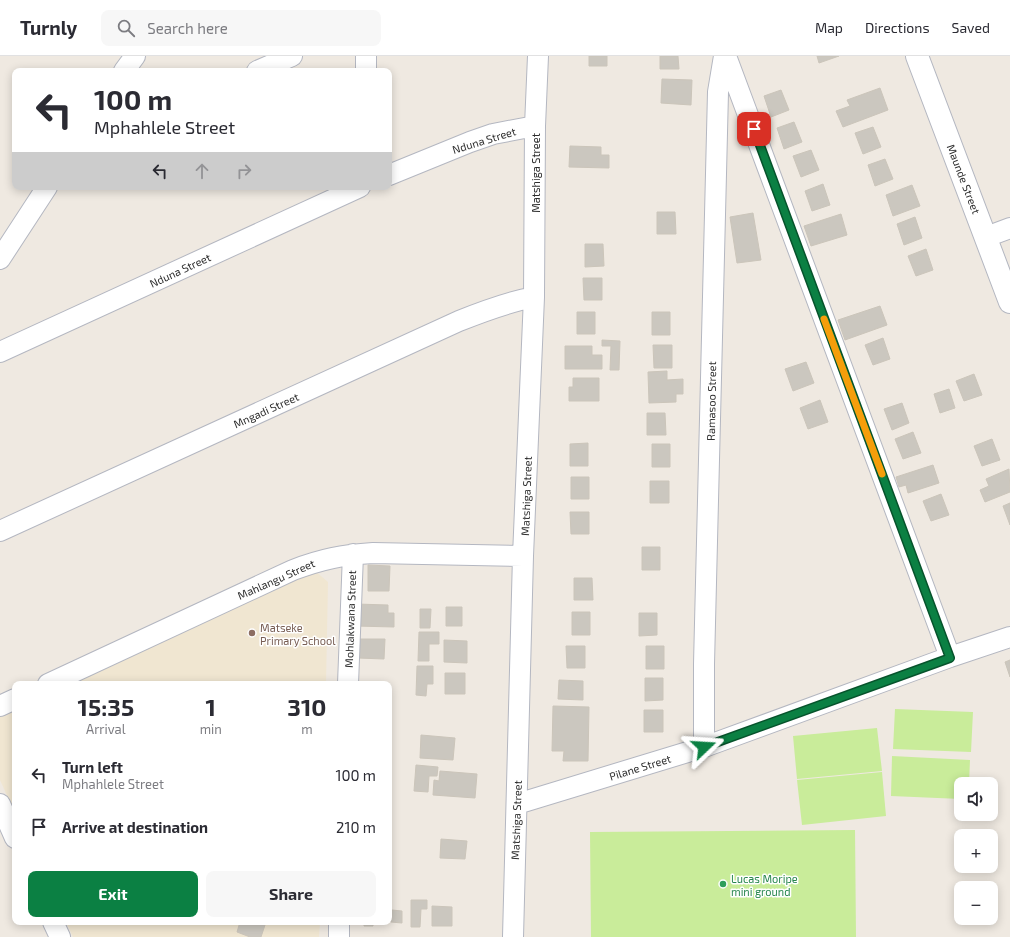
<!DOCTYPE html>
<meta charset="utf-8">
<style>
:root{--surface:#fff;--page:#f7f7f7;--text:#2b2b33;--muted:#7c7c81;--line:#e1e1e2;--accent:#0b8043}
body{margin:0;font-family:"Exo 2",sans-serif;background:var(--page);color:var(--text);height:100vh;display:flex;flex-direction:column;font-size:15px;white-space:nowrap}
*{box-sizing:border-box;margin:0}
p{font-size:13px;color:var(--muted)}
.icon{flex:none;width:22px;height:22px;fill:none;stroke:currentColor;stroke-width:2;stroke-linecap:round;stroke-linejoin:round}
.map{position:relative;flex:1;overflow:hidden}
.drawer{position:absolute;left:12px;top:625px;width:380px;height:244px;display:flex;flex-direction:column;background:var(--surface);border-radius:8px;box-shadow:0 2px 10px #0003}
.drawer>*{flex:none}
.banner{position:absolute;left:12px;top:12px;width:380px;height:122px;border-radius:8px;box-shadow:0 2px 10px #0003;background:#fff;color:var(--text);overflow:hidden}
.fabs{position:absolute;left:954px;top:721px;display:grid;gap:8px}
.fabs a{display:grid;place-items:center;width:44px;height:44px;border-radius:8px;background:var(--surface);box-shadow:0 2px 10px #0003;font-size:20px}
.pin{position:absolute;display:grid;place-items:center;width:34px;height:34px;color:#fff;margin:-17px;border-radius:8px;box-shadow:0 2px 6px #0006}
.me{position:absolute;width:44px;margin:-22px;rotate:70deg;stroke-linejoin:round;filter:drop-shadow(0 0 3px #0008)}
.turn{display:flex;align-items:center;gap:14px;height:84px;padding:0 16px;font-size:18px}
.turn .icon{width:52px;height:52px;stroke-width:2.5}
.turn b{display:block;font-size:28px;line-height:34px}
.lanes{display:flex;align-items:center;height:38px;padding:0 16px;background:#0003;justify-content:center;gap:20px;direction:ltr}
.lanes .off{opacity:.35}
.eta{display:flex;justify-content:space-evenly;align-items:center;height:68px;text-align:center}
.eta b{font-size:24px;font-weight:700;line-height:28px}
.cta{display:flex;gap:8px;margin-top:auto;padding:8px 16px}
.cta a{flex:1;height:46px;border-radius:8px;background:var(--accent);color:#fff;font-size:16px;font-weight:700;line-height:46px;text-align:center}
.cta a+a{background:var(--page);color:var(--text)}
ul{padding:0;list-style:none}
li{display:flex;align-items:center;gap:12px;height:52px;padding:0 16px}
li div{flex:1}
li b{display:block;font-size:15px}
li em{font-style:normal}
header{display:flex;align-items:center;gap:24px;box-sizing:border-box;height:56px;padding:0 20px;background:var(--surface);border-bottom:1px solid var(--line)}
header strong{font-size:19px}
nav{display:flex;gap:22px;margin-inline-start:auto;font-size:14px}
.search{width:280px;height:36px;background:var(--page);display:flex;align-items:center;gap:10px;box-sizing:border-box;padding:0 14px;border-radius:8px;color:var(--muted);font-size:15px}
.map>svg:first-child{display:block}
</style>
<header>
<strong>Turnly</strong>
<div class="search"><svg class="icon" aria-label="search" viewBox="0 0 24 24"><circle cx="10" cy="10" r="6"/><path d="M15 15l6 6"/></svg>Search here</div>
<nav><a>Map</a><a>Directions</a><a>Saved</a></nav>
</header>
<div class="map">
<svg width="1010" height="881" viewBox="0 0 1010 881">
<rect width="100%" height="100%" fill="#efe9e1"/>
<path fill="#f0e6d1" d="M314 514 328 526 326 628H69Z
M15 653V757L0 724V660Z
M66 866H320L319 881H73Z"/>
<path fill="#c9ec9a" d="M895 653 973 656 971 696 893 693Z
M877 672 882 715 797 723 793 680Z
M892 700 970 704 969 728H961V743L891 740Z
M882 716 886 760 802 769 797 724Z
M855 774 856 881H591L590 776Z"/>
<path fill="#cbc7bf" stroke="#cbc5ba" d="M589 0H607V10H589Z
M660 0H678L679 13H660Z
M817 0H839L819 7Z
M662 23 692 24 691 49 661 47Z
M880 32 888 54 843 71 836 55 850 50 847 44Z
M781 34 789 54 771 61 764 40Z
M794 66 802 86 784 93 777 72Z
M873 71 881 91 863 98 855 77Z
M570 90 601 91V99H609V112L569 111Z
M811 94 819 114 801 121 793 100Z
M885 103 893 123 875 130 868 109Z
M823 128 830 149 812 155 805 135Z
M912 129 920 150 893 160 886 139Z
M657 156H675L676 178H657Z
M753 157 761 204 737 207 730 161Z
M841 158 847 179 811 190 804 170Z
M915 161 922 182 904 189 897 168Z
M585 188H603L604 210 585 211Z
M926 193 933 214 916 220 908 200Z
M583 222H602V244H584Z
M880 250 887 269 845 284 838 264Z
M577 256H595V278H577Z
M652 256H670V279H652Z
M883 282 890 303 873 309 865 289Z
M602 284 620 285 619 314H610L611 290H602Z
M653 289H672V312H654Z
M565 290H592V299H602V313H565Z
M806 306 814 327 793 335 785 313Z
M667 315V324L683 323V338H676V346L649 347 648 316Z
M974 318 982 339 964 345 956 325Z
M573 322H599V345H569V331H573Z
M949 333 955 352 940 357 934 338Z
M820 344 828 366 808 373 800 352Z
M902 347 909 367 892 374 884 353Z
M647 357H665L666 379H647Z
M913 376 921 397 903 403 895 383Z
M992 383 1000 404 982 410 974 390Z
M588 387V410H570V388Z
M652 388H670V411H652Z
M933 409 939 427 908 437 906 429 899 431 896 421Z
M1009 413 1010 436 985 446 980 434 989 430 986 423Z
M571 421H589V443H571Z
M650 425H669V447H650Z
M941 438 949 459 931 465 923 445Z
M1010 447V469L1003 450Z
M570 456H589V478H571Z
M642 491H660V514H642Z
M368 509 390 510 389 535H368Z
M574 522H592L593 544H574Z
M356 548 388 549V557H394V571L356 570Z
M446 551H462V570H446Z
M420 553H431L430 572H420Z
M572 556H590V579H572Z
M639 557H657V579L639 580Z
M419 576H439V588H429V605H418Z
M358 583H385L384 603 358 602Z
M444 584 467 585V607L444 606Z
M566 590H585V612H567Z
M646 590H664V613H646Z
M1010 604V621L1005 606Z
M417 610H433V628H427L426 640 416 639Z
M445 617H465V638H445Z
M645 622H663V644L645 645Z
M559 624 583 625V644L558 643Z
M553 650 589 651 588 705H563L564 695H552Z
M644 654H663V676H644Z
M421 679 455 682 453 704 420 702Z
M416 709 438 711 437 720H429L428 736 414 735Z
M440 715 477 718 475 742 433 739 434 724 439 725Z
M441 783 467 785 465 803 440 802Z
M411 844H427V853H421L420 871H411Z
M432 850 452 851V870H432Z
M392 854 402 855V867L391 866Z
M240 866H266L261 881H250L237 876Z
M364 866H385V868L373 867V870H364Z"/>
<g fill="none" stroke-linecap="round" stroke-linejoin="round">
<g stroke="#b4b7c1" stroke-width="22">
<path id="minor" d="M366 0V15
M726 0 950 601
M124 15 135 0
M257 15 292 0
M389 119 470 86 493 78 535 70
M986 181 1010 172
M0 203 47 131
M0 296 360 131
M0 475 459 265C484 255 508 246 534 241
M48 628 293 514C322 503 342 499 373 497L523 500
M348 628 353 498
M0 650 15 643
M704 691V608L718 36 724 0
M0 748 15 782
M517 748 704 691 950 601 1010 581
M53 866 60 881
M339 881V866
M513 881 523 500 534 241 535 70 538 0"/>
</g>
<g stroke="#b4b7c1" stroke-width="24">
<path id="tertiary" d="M917 0 1010 246"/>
</g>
<use href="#minor" stroke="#fff" stroke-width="20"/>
<use href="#tertiary" stroke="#fff" stroke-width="22"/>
</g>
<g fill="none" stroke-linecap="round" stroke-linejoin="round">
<g stroke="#07532c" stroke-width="10">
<path id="route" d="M704 691 950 602 754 73"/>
</g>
<use href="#route" stroke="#0b8043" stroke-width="7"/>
<path stroke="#f59e0b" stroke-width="7" d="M824 263 882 418"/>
</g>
<circle fill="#8d6e63" stroke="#fff" stroke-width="1.5" cx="252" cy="577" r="4"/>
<circle fill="#2e9e5b" stroke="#fff" stroke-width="1.5" cx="723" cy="828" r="4"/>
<g text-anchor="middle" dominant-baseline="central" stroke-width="3" stroke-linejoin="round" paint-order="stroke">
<g font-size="11" fill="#2e2e2e" stroke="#fff">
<text transform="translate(484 84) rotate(-17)">Nduna Street</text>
<text transform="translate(535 117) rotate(-90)">Matshiga Street</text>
<text transform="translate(964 123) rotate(69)">Maunde Street</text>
<text transform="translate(180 214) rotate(-25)">Nduna Street</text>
<text transform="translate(711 345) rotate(-89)">Ramasoo Street</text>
<text transform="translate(266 354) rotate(-24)">Mngadi Street</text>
<text transform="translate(526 440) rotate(-88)">Matshiga Street</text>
<text transform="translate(276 523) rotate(-24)">Mahlangu Street</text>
<text transform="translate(350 563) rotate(-88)">Mohlakwana Street</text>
<text transform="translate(640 711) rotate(-17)">Pilane Street</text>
<text transform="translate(516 764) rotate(-88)">Matshiga Street</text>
</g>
<g font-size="11" fill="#785e54" stroke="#fff" text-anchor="start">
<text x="260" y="571">Matseke<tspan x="260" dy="13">Primary School</tspan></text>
</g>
<g font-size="11" fill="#27864d" stroke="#fff" text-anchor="start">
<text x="731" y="822">Lucas Moripe<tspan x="731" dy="13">mini ground</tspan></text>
</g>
</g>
</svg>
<div class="fabs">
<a><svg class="icon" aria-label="sound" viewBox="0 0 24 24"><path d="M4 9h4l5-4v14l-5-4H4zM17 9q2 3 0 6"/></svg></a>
<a>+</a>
<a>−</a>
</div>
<div class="pin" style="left:754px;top:73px;background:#d93025"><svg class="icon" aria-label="arrive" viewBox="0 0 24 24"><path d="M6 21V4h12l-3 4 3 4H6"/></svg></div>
<svg class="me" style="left:704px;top:691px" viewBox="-20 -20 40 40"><path d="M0-17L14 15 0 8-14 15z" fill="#0b8043" stroke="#fff" stroke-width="4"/></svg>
<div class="banner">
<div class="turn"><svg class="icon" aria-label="left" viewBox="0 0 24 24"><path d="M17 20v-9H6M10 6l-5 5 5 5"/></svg><div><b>100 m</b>Mphahlele Street</div></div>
<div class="lanes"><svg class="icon" aria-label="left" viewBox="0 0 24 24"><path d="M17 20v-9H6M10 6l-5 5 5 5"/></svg><svg class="icon off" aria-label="ahead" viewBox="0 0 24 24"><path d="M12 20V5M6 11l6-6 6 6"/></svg><svg class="icon off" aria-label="right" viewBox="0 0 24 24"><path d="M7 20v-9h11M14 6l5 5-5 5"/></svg></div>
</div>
<section class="drawer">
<div class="eta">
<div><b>15:35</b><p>Arrival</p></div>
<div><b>1</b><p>min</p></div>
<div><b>310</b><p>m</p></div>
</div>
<ul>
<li><svg class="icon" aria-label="left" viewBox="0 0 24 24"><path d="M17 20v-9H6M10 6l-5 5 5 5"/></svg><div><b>Turn left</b><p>Mphahlele Street</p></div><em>100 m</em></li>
<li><svg class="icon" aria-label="arrive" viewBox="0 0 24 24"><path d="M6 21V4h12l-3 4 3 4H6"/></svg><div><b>Arrive at destination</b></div><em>210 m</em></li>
</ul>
<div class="cta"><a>Exit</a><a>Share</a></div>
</section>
</div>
